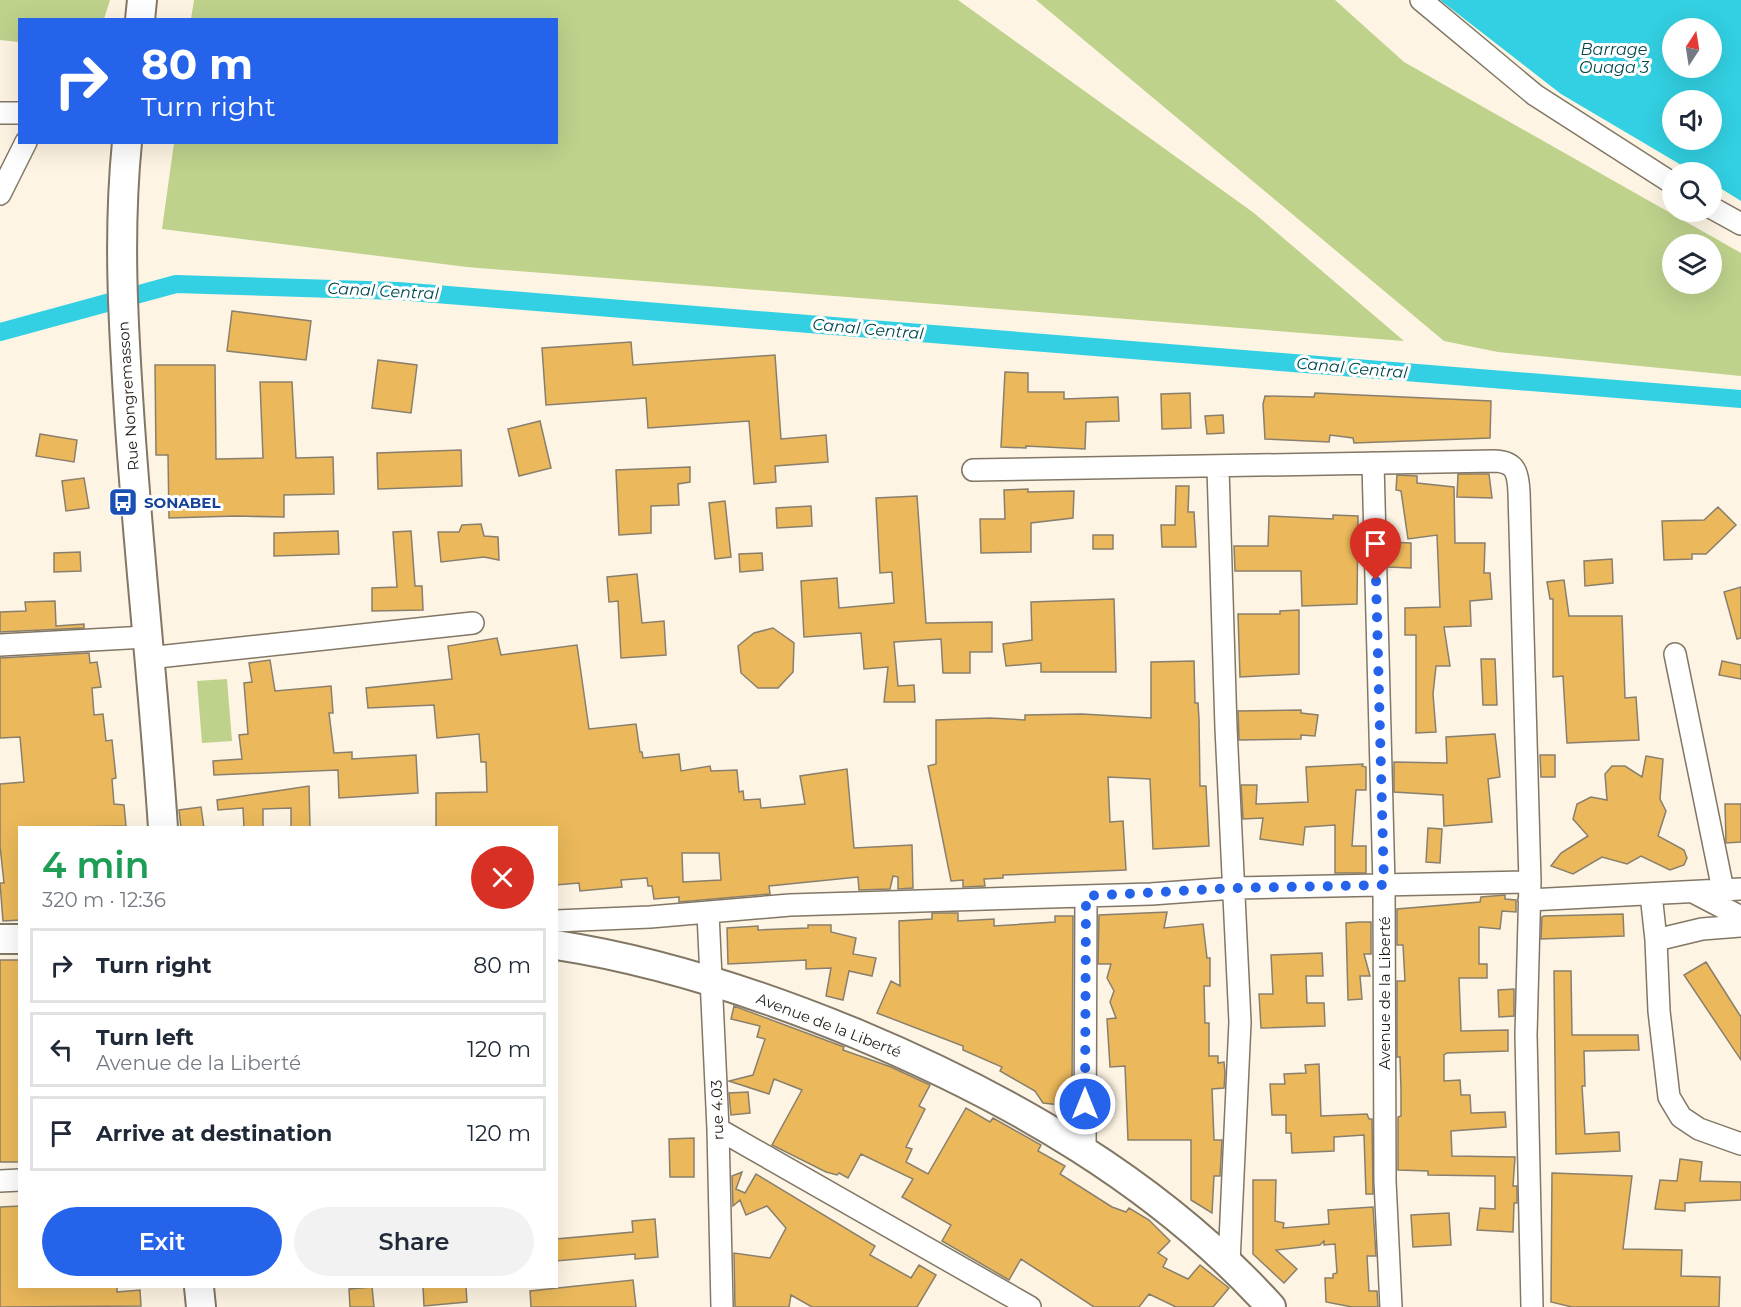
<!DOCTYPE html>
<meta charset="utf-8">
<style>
:root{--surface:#fff;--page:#f2f2f3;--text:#1f2937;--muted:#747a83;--line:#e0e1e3;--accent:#2563eb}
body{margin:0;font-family:Montserrat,sans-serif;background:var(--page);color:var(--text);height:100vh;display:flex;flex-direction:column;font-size:22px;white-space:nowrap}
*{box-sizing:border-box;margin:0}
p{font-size:20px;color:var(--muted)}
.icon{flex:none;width:33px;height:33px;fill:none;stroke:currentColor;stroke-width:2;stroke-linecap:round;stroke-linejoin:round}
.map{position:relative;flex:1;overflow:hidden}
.sheet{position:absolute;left:18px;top:826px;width:540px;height:462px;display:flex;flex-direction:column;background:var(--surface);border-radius:0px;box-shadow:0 6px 24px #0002}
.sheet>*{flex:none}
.banner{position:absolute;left:18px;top:18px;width:540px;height:126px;border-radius:0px;box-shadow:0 6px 24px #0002;background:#2563eb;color:#fff;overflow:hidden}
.needle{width:39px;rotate:12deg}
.buttons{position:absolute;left:1662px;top:18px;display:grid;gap:12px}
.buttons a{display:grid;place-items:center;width:60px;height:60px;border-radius:50%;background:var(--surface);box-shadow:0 6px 24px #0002;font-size:30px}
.pin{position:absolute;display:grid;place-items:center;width:51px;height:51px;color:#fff;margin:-62px -26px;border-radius:50% 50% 50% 0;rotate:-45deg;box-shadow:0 0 6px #0007}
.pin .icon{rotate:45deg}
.me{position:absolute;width:66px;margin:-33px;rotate:0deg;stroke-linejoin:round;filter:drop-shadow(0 0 4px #0008)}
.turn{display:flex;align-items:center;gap:21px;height:126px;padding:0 24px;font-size:27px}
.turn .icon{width:78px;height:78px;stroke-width:2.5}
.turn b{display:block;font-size:42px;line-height:51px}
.round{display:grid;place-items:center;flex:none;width:63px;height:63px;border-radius:32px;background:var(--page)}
.overview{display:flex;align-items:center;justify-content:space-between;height:102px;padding:0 24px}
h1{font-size:36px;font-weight:600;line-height:45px;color:#1e9e55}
.button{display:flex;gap:12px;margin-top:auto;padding:12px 24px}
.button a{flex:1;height:69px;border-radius:36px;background:var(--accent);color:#fff;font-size:24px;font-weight:600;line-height:69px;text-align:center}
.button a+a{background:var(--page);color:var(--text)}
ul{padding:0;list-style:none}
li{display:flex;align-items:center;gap:18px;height:75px;margin:0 12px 9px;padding:0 12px;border:3px solid var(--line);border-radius:0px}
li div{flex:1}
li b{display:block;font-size:22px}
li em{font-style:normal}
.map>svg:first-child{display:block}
</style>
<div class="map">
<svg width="1741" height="1307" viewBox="0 0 1741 1307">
<rect width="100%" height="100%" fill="#fdf4e3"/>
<path fill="#bed28c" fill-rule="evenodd" d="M0 0H110L104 19 20 20 19 42 0 40Z
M194 0H958L1254 213 1404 341 467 267 162 229 174 143 556 142V20L191 19Z
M1036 0H1335L1404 62 1741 253V376L1498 352 1444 341ZM1672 244H1712V284H1672Z
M227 679 232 741 202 743 197 681Z"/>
<path fill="#32d0e2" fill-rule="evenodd" d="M1440 0H1741V201L1712 183V172H1693L1561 94ZM1672 28H1712V68H1672ZM1672 100H1712V140H1672Z"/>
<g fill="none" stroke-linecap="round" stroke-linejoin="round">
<path stroke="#32d0e2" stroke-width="18" d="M0 332 176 284 398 291 1741 399"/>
</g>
<path fill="#ebb95b" stroke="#8a7f6c" stroke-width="1.5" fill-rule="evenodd" d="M232 311 311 321 306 360 227 351Z
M631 342 633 365 775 355 781 439 826 435 828 462 775 466 776 482 754 484 749 421 648 428 646 398 546 405 542 348Z
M378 360 417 365 411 413 372 408Z
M155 365H215L216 459 263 458 260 382H292L296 458 333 457 334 494 284 495V517L236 516 169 518 168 455H156Z
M1005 372 1028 373V392H1064V399L1118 397 1119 421 1086 422 1085 449 1026 446V448L1001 447Z
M1190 393 1191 428 1162 429 1161 394Z
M1315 393 1491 401 1490 438 1354 443 1353 438 1330 435 1329 442 1265 439 1263 404 1265 396 1314 397Z
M1223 415 1224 433 1207 434 1205 416Z
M540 421 551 468 519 476 508 429Z
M40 434 77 440 74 462 36 456Z
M461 450 462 486 378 489 377 453Z
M690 467V482L678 484 679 505 651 506V533L619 535 616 470Z
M1458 474H1489L1492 498 1457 497Z
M1397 475 1417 476V483L1454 487 1455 543H1485L1484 573H1490L1492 599 1470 601 1471 626 1444 627 1450 666H1436L1433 694 1436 732 1416 733V635H1405V608L1440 607 1437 535 1408 539 1401 491 1396 490Z
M84 478 89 508 66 511 62 481Z
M1176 486H1189L1188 512H1194L1196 547H1162L1161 525H1175Z
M1028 489V492L1074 491 1073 518 1031 523V552L981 553 980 519H1005L1004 490Z
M917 496 926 623 992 622V652H970V673H943L941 639 894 642 898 686 914 685 915 702H884L888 667 864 669 861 633 804 637 801 581 837 578 839 608 894 603 892 572 880 573 876 498Z
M725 501 731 557 715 559 709 503Z
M811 506 812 526 777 528 776 508Z
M1718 507 1736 525 1706 554H1692V559L1664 560 1662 521 1704 520Z
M1333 515 1358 516 1357 604 1302 606 1301 571H1235L1234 546H1268L1269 516 1333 519Z
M481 524 484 536 498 537 499 560 484 557 441 562 438 532H459L462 525Z
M338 531 339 554 274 556V533Z
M411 531 415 586H422L423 610 372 611V588L397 587 393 532Z
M1093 535H1113V549H1093Z
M1388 542 1411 543V568L1388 567Z
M80 552 81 571 54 572V553Z
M762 553 763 570 740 572 739 554Z
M1612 559 1613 583 1585 586 1584 561Z
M637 574 642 623 664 621 666 655 621 658 618 601 609 602 607 577Z
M1564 580 1569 616H1622L1625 698 1636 697 1639 740 1567 743 1563 676 1553 677V599H1550L1547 582Z
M1741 587V638L1737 639 1724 592Z
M1114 599 1116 672H1041V663L1006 666 1003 644 1032 640 1031 602Z
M55 601 56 626 84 624V628L0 632V612L26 611 25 602Z
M1299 610V674L1240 677 1238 614H1280V611Z
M773 628 794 643 793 672 778 688H758L741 673 738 646 754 633Z
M497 638 501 655 577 645 589 729 636 724 640 752H642L643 758 679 754 681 771 710 766 711 771 737 770 739 792 743 791 744 800 760 799 761 808 805 804 800 776 847 769 854 848 912 845 913 888 898 889V877L893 876 890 889 859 890 858 877 769 886 770 894 679 902V897L654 899 652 886H648L647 878 621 880 622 887 580 891 579 883 556 885V828H436V793L487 792 486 762H481L479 734 437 738 434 705 368 708 366 688 452 679 448 646ZM682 853H719L721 880 683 882Z
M89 653 90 663 97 662 101 687 92 688 94 715 103 714 106 741 112 740 116 778 112 779 114 804 124 805 126 826 20 828V920L3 921 0 883H4L0 846V784L24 782 20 737 0 738V658Z
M1481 659H1495L1497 705H1483Z
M270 660 275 691 331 686 333 713H329L334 753 352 752V759L416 755 418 793 339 798 338 770 214 775 213 761 242 759 239 735 248 734 244 683 252 682 249 663Z
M1194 661 1195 703H1198L1199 719 1200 786H1206L1209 846 1153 849 1150 779 1108 777 1110 822 1123 821 1126 870 1003 875V878L984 879 985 886 963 887V880L951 881 928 766 936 764V720L990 718 1025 720V715L1082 714 1151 718V662Z
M1722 661 1741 665V679L1719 675Z
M1301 710V713L1318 715 1315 736 1301 735V739L1239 740 1238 711Z
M1495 734 1500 777 1488 779 1492 822 1444 826 1443 795 1394 792V762L1447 763 1446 737Z
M1540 755H1555V777H1541Z
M1646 756 1663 759 1660 799 1666 811 1658 836 1684 850 1687 858 1684 865 1670 870 1641 856 1627 864 1602 857 1573 874 1551 866 1561 853 1588 836 1573 819 1577 804 1591 797 1607 800 1605 774 1612 766H1625L1642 777Z
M1363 764 1362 766 1366 767V790H1356L1352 846H1366V873H1335V825L1305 827 1303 845 1260 839 1263 818 1243 819 1241 785H1257L1256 804 1308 802 1306 767Z
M309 786 310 828H291V808L263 809V828H244L243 808 218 810 217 800Z
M1725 804H1741V842L1726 843Z
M201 807 204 828H181L179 810Z
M1428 828 1442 829 1440 863 1426 862Z
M1505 895V899L1516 900V912L1502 911 1500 929 1479 927V964H1487V978H1459L1461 1031 1508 1030V1051L1447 1053 1444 1055V1081L1460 1080 1461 1095H1470L1471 1113 1505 1112 1506 1127 1451 1131 1452 1156 1515 1157 1513 1186H1517V1203H1514L1513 1232 1477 1230 1480 1208 1495 1209V1176L1428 1175V1171L1398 1170V1117L1401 1116V1090L1400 1057H1397V981H1405L1403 945H1397V909L1480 902 1481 897Z
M1167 912 1164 928 1203 924 1207 958H1210V986H1204L1205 1023H1209V1056H1218V1063L1224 1062 1225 1073 1224 1088 1212 1089 1214 1140H1222L1220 1176H1214L1212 1213 1191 1200V1140H1128L1125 1066 1110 1067 1107 1019 1116 1018 1110 1002 1114 991 1107 978 1111 964H1098L1099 915Z
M932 913H958V921L994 919V926L1055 922V916H1073L1072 1092 1069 1106 1043 1103 1035 1091 1000 1071 1002 1067 963 1050V1046L877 1013 891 981 900 986 899 921 932 919Z
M1623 914 1624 936 1541 939 1542 917 1544 916Z
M1359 922H1371V954H1364L1370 976H1360L1362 999 1348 1000 1346 923Z
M808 925H831V932L856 938 853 954 876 958 872 976 849 971 843 1000 826 996 831 968 806 969V960L728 964 727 928 758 926V930L808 928Z
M1322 953 1323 976H1306L1307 1003H1324L1325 1026 1261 1028 1259 994H1273L1271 955Z
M0 960H20V1162H0Z
M1706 962 1741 1017V1060L1684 975Z
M1554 971H1571L1572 1035H1638L1639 1050 1584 1051 1585 1086H1582L1585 1134 1619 1132 1620 1151 1556 1154Z
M1514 989V1016L1499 1017 1498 990Z
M734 1006 844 1047 843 1050 891 1067 930 1085 919 1106 925 1109 906 1147 912 1149 906 1162 928 1174 966 1108 990 1122 993 1118 1041 1145 1038 1151 1065 1166 1060 1174 1112 1207 1126 1212 1129 1208 1149 1220 1170 1241 1158 1253 1167 1259 1163 1267 1188 1279 1200 1265 1229 1288 1213 1307H1176L1149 1294 1139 1307H1094L1021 1259 1009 1280 942 1241 951 1225 902 1197 913 1179 861 1154 848 1178 839 1173 837 1175 826 1172 772 1145 802 1090 774 1079 769 1094 729 1081 753 1075 765 1039 757 1037 760 1026 731 1019Z
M1319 1064 1321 1116 1367 1114 1369 1119H1372L1373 1194H1366L1364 1135 1334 1137V1151L1292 1153 1291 1133H1286V1115H1272L1270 1084H1285L1284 1074 1306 1073 1305 1065Z
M748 1092 750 1113 731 1115 729 1093Z
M694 1138V1177H670L669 1139Z
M1680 1159 1702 1162 1700 1181 1741 1182V1200L1685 1203V1211L1655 1209 1660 1180 1677 1181Z
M742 1172 736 1189 745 1193 756 1174 875 1246 870 1255 911 1278 919 1265 936 1275 917 1307H812L791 1295 789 1307H735L734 1253 770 1258 786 1228 767 1206 746 1215 740 1200 733 1206 732 1176Z
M1552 1173 1632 1176 1623 1249 1682 1250 1681 1276 1720 1277 1719 1307H1572L1551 1302Z
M1253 1180H1276L1275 1221 1284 1223 1283 1228 1329 1224 1328 1210 1373 1207 1376 1256H1367L1369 1291H1377L1378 1307H1352L1326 1302 1325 1278H1333V1274L1337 1273 1335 1244 1324 1245V1241L1320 1245 1276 1250 1297 1269 1284 1283 1253 1254Z
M20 1206V1287H117V1292L140 1290 141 1306 0 1307V1207Z
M1449 1213 1451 1245 1413 1247 1411 1215Z
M655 1219 658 1257 635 1259V1254L556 1261V1239L633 1232 632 1221Z
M633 1280 636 1307H531L530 1291Z
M372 1287 374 1307H350L349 1289Z
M423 1287H466L467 1302 424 1306Z"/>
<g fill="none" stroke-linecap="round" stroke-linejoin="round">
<g stroke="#827765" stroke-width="24">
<path id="street" d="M1421 0 1535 95 1672 183
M0 113H20
M0 194 26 142
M1712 208 1741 224
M1373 463 1384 885 1385 1181 1391 1307
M1218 468 1226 728 1240 1022 1229 1263
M973 470 1495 461C1516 462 1518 473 1519 492L1530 882 1526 1035 1532 1307
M0 645 146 637
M1675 654 1723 890
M148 658 473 623
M1695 893 1741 917
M1651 894 1656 940 1659 1011 1669 1097 1681 1117 1699 1129 1741 1144
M1529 900 1741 889
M708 913 718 1129 722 1307
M556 921 650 917 790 905 1151 894 1235 888 1530 882
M1656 940 1702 929 1741 926
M718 1129 1030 1307
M1085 1150 1086 896
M0 1181 20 1180"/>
</g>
<g stroke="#827765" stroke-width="32">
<path id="secondary" d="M140 20 142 0
M127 142C118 233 123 320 129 411 138 550 154 689 163 828
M0 939H20
M556 945C660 961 760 994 857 1034 1010 1098 1159 1183 1271 1307
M199 1287 201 1307"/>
</g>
<use href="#street" stroke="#fff" stroke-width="21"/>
<use href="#secondary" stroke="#fff" stroke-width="28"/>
</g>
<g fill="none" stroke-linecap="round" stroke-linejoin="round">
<path stroke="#2563eb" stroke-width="10" stroke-dasharray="0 18" d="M1085 1104 1086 896 1235 888 1384 885 1376 580"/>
</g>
<defs>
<g id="bus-square" transform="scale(1.5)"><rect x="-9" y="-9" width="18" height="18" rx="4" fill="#1a4fb4" stroke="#fff"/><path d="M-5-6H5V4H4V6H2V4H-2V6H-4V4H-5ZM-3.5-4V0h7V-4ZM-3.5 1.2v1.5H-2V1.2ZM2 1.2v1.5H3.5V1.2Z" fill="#fff"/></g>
</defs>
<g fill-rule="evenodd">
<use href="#bus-square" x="123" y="502"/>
</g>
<g text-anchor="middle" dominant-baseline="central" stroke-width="6" stroke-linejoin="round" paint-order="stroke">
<g font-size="15" fill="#221e16" stroke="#fff">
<text transform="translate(128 396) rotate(-94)">Rue Nongremasson</text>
<text transform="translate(1384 993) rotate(-90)">Avenue de la Liberté</text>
<text transform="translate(829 1025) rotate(21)">Avenue de la Liberté</text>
<text transform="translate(717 1110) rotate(-92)">rue 4.03</text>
</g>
<g font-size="15" font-weight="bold" fill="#164399" stroke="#fff" text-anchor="start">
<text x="144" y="502">SONABEL</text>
</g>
<g font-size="16" font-style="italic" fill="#00474e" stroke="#fff">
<text x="1614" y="49">Barrage<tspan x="1614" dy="18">Ouaga 3</tspan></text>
<text transform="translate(383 291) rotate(3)">Canal Central</text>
<text transform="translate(868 329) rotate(5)">Canal Central</text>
<text transform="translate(1352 368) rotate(5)">Canal Central</text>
</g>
</g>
</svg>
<div class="buttons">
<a><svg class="needle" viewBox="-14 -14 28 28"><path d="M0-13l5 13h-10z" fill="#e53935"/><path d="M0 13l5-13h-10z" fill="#747a83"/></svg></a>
<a><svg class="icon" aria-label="sound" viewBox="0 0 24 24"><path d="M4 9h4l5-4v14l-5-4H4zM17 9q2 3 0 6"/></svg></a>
<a><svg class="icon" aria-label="search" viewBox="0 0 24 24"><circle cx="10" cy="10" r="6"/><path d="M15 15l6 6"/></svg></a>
<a><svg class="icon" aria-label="layers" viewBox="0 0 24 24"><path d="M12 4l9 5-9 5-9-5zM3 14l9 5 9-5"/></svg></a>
</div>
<div class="pin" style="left:1376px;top:580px;background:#d93025"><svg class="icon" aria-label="arrive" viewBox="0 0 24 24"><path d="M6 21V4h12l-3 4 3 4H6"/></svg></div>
<svg class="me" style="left:1085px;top:1104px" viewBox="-20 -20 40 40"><circle r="17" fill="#2563eb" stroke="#fff" stroke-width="3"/><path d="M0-11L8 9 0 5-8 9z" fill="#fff"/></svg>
<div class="banner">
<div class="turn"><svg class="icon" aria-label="right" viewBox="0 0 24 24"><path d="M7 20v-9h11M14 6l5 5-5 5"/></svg><div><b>80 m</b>Turn right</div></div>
</div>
<section class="sheet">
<div class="overview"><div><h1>4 min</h1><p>320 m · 12:36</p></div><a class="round" style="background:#d93025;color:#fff"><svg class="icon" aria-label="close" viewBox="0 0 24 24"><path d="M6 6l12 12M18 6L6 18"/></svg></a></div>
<ul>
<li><svg class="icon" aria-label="right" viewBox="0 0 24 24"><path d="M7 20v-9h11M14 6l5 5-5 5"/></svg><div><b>Turn right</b></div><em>80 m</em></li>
<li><svg class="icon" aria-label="left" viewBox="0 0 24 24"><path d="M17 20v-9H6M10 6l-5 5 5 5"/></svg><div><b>Turn left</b><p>Avenue de la Liberté</p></div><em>120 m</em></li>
<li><svg class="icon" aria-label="arrive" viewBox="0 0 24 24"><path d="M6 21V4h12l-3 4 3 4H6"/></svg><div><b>Arrive at destination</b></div><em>120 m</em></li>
</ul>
<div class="button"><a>Exit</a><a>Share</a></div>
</section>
</div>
